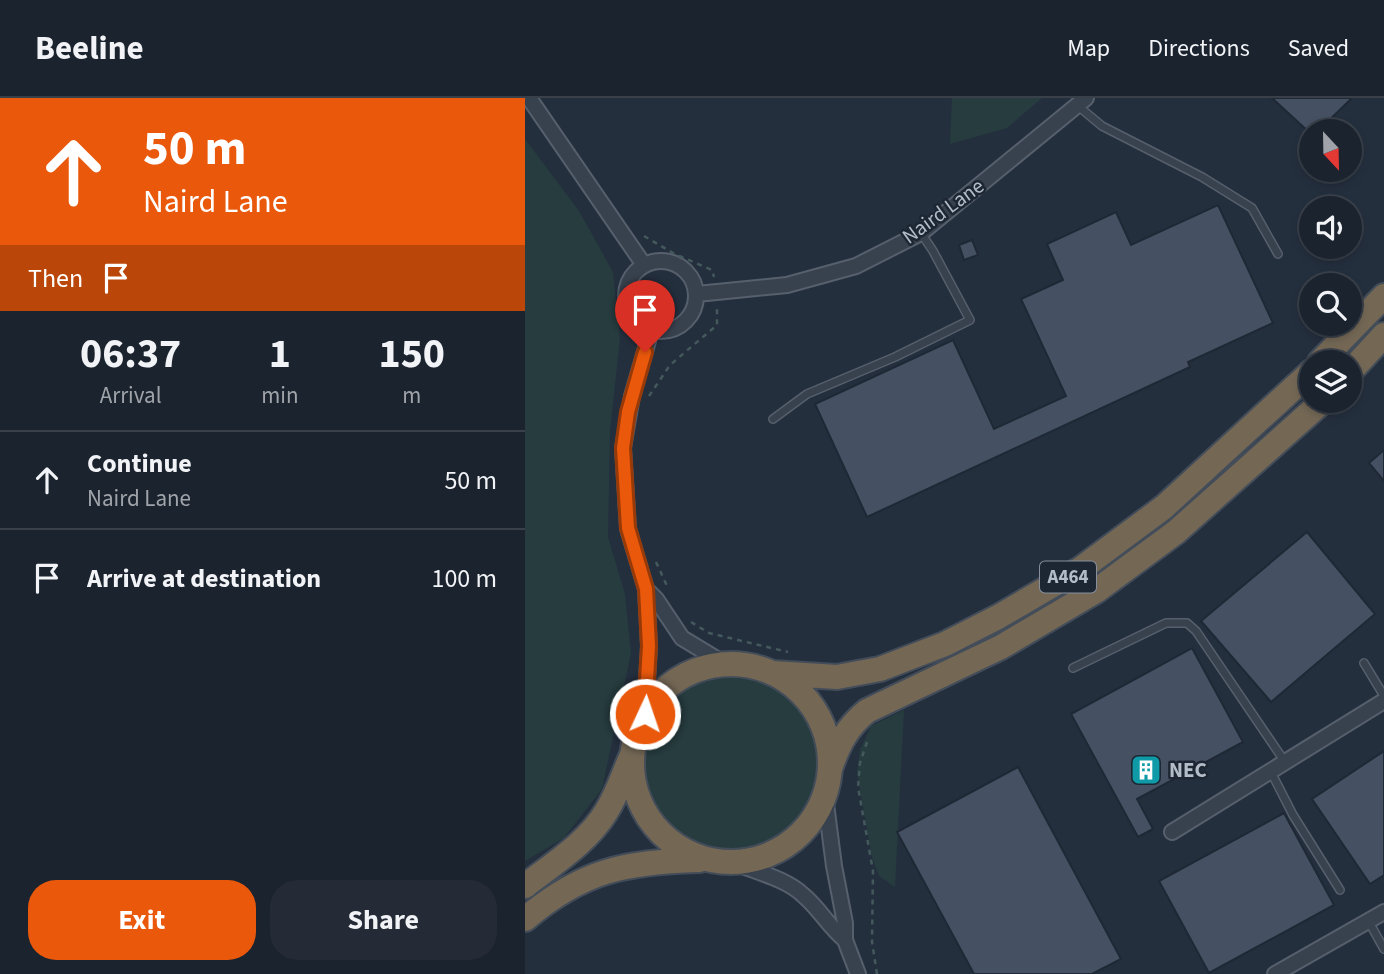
<!DOCTYPE html>
<style>
:root{--surface:#1b232e;--page:#242b36;--text:#f1f3f6;--muted:#a0a4aa;--line:#39404a;--accent:#ea580c}
body{margin:0;font-family:"Source Sans 3",sans-serif;background:var(--page);color:var(--text);height:100vh;display:flex;flex-direction:column;font-size:26px;white-space:nowrap}
*{box-sizing:border-box;margin:0}
p{font-size:23px;color:var(--muted)}
.icon{flex:none;width:38px;height:38px;fill:none;stroke:currentColor;stroke-width:2;stroke-linecap:round;stroke-linejoin:round}
.map{position:relative;flex:1;overflow:hidden}
.sheet{display:flex;flex-direction:column;background:var(--surface);width:525px}
.sheet>*{flex:none}
.banner{background:#ea580c;color:#fff;overflow:hidden}
.needle{width:46px;rotate:158deg}
.controls{position:absolute;left:774px;top:21px;display:grid;gap:14px}
.controls a{display:grid;place-items:center;width:63px;height:63px;border-radius:50%;background:var(--surface);box-shadow:0 4px 10px #0003,0 0 0 2px var(--line);font-size:35px}
.pin{position:absolute;display:grid;place-items:center;width:60px;height:60px;color:#fff;margin:-72px -30px;border-radius:50% 50% 50% 0;rotate:-45deg;box-shadow:0 0 7px #0007}
.pin .icon{rotate:45deg}
.me{position:absolute;width:77px;margin:-38px;rotate:3deg;stroke-linejoin:round;filter:drop-shadow(0 0 5px #0008)}
.turn{display:flex;align-items:center;gap:24px;height:147px;padding:0 28px;font-size:32px}
.turn .icon{width:91px;height:91px;stroke-width:2.5}
.turn b{display:block;font-size:49px;line-height:60px}
.then{display:flex;align-items:center;height:66px;padding:0 28px;background:#0003;gap:14px;font-size:26px}
.eta{display:flex;justify-content:space-evenly;align-items:center;height:119px;text-align:center}
.eta b{font-size:42px;font-weight:700;line-height:49px}
.primary-button{display:flex;gap:14px;margin-top:auto;padding:14px 28px}
.primary-button a{flex:1;height:80px;border-radius:28px;background:var(--accent);color:#fff;font-size:28px;font-weight:700;line-height:80px;text-align:center}
.primary-button a+a{background:var(--page);color:var(--text)}
ul{padding:0;list-style:none}
li{display:flex;align-items:center;gap:21px;height:98px;padding:0 28px;border-top:2px solid var(--line)}
li div{flex:1}
li b{display:block;font-size:26px}
li em{font-style:normal}
header{display:flex;align-items:center;gap:42px;box-sizing:border-box;height:98px;padding:0 35px;background:var(--surface);border-bottom:2px solid var(--line)}
header strong{font-size:33px}
nav{display:flex;gap:38px;margin-inline-start:auto;font-size:24px}
main{display:flex;flex:1;min-height:0}
.map>svg:first-child{display:block}
</style>
<header>
<strong>Beeline</strong>
<nav><a>Map</a><a>Directions</a><a>Saved</a></nav>
</header>
<main>
<section class="sheet">
<div class="banner">
<div class="turn"><svg class="icon" aria-label="ahead" viewBox="0 0 24 24"><path d="M12 20V5M6 11l6-6 6 6"/></svg><div><b>50 m</b>Naird Lane</div></div>
<div class="then">Then<svg class="icon" aria-label="arrive" viewBox="0 0 24 24"><path d="M6 21V4h12l-3 4 3 4H6"/></svg></div>
</div>
<div class="eta">
<div><b>06:37</b><p>Arrival</p></div>
<div><b>1</b><p>min</p></div>
<div><b>150</b><p>m</p></div>
</div>
<ul>
<li><svg class="icon" aria-label="ahead" viewBox="0 0 24 24"><path d="M12 20V5M6 11l6-6 6 6"/></svg><div><b>Continue</b><p>Naird Lane</p></div><em>50 m</em></li>
<li><svg class="icon" aria-label="arrive" viewBox="0 0 24 24"><path d="M6 21V4h12l-3 4 3 4H6"/></svg><div><b>Arrive at destination</b></div><em>100 m</em></li>
</ul>
<div class="primary-button"><a>Exit</a><a>Share</a></div>
</section>
<div class="map">
<svg width="859" height="876" viewBox="0 0 859 876">
<rect width="100%" height="100%" fill="#242f3e"/>
<path fill="#263c3f" d="M427 0H517L482 30 425 46Z
M0 41 54 113 88 174 95 240 85 333 83 439 100 496 106 555 77 691 39 740 0 763Z
M118 665a88 88 0 1 1 176 0a88 88 0 1 1-176 0Z
M379 612 370 789 354 778 347 759 332 675 335 652 346 628Z"/>
<path fill="#455162" stroke="#1f2835" stroke-width="2" d="M747 0H827L793 33H786V36Z
M693 107 748 225 663 264 665 269 342 419 290 306 428 242 469 331 541 298 496 201 538 182 522 146 591 114 606 147Z
M447 142 453 157 439 162 434 147Z
M859 352V383L844 365Z
M782 434 850 516 746 604 676 523Z
M667 550 718 644 612 701 628 731 613 739 546 616Z
M859 653V777L845 786 787 701Z
M493 669 596 861 567 876H449L372 734Z
M759 715 809 807 684 875 634 783Z"/>
<g fill="none" stroke-linecap="round" stroke-linejoin="round">
<g stroke="#565f6c" stroke-width="10">
<path id="lane" d="M553 8 577 28 677 79 727 110 753 156
M248 321 282 296 370 259 445 222 408 153 396 135
M839 565 859 598
M548 570 641 525H662L671 533 760 664
M746 674 768 717 815 792
M844 824 859 851"/>
</g>
<g stroke="#565f6c" stroke-width="18">
<path id="street" d="M4 0 119 167
M101 198a35 35 0 1 1 70 0a35 35 0 1 1-70 0Z
M172 196 262 187 331 168 396 135 561 0
M121 491 131 501 157 540 200 566
M120 616 124 548 121 491 103 431 98 350 107 298 126 233
M300 698 309 768 320 825V842L333 876
M647 734 859 603
M208 764C230 774 260 780 278 797 294 810 303 828 320 842
M750 876 859 814"/>
</g>
<g stroke="#434c59" stroke-width="28">
<path id="highway" d="M795 264 859 198
M824 275 859 237
M107 665a99 99 0 1 1 198 0a99 99 0 1 1-198 0Z
M247 575 312 579 355 571 420 546 473 519 557 470 639 409 786 274
M305 671C313 647 322 629 342 613L476 549 571 493 651 434 798 303
M0 788C28 766 62 745 81 714 92 697 98 677 106 659
M0 821C58 772 100 764 174 762"/>
</g>
<path stroke="#44595c" stroke-width="2.5" stroke-dasharray="5 5" stroke-linecap="butt" d="M119 138 148 155 187 172 189 179
M124 298 145 267 192 227V210
M131 464 143 490
M166 524 184 535 263 554
M342 644 335 665 333 689 348 773 347 844 352 876"/>
<use href="#lane" stroke="#38414e" stroke-width="7"/>
<use href="#street" stroke="#38414e" stroke-width="14"/>
<use href="#highway" stroke="#746855" stroke-width="24"/>
</g>
<g fill="none" stroke-linecap="round" stroke-linejoin="round">
<g stroke="#983908" stroke-width="18">
<path id="route" d="M120 254 103 314 98 350 103 430 121 491 124 548 120 616"/>
</g>
<use href="#route" stroke="#ea580c" stroke-width="12"/>
</g>
<defs>
<g id="building-square" transform="scale(1.575)"><rect x="-9" y="-9" width="18" height="18" rx="4" fill="#0f9aa8" stroke="#1d2633"/><path d="M-4-6H4V6H1V3H-1V6H-4ZM-2.5-4.3h1.7v1.8h-1.7ZM.8-4.3h1.7v1.8H.8ZM-2.5-1h1.7V.8h-1.7ZM.8-1h1.7V.8H.8Z" fill="#fff"/></g>
</defs>
<g fill-rule="evenodd">
<use href="#building-square" x="621" y="672"/>
</g>
<g text-anchor="middle" dominant-baseline="central" stroke-width="5" stroke-linejoin="round" paint-order="stroke">
<rect fill="#1d2633" stroke="#878f9c" stroke-width="2" x="515" y="463.5" width="56" height="31" rx="5"/>
<g font-size="19" font-weight="bold" fill="#b4bcc9">
<text x="543" y="479">A464</text>
</g>
<g font-size="21" fill="#b4bcc9" stroke="#1d2633">
<text transform="translate(418 113) rotate(-36)">Naird Lane</text>
</g>
<g font-size="21" font-weight="bold" fill="#b4bcc9" stroke="#1d2633" text-anchor="start">
<text x="644" y="672">NEC</text>
</g>
</g>
</svg>
<div class="controls">
<a><svg class="needle" viewBox="-14 -14 28 28"><path d="M0-13l5 13h-10z" fill="#e53935"/><path d="M0 13l5-13h-10z" fill="#a0a4aa"/></svg></a>
<a><svg class="icon" aria-label="sound" viewBox="0 0 24 24"><path d="M4 9h4l5-4v14l-5-4H4zM17 9q2 3 0 6"/></svg></a>
<a><svg class="icon" aria-label="search" viewBox="0 0 24 24"><circle cx="10" cy="10" r="6"/><path d="M15 15l6 6"/></svg></a>
<a><svg class="icon" aria-label="layers" viewBox="0 0 24 24"><path d="M12 4l9 5-9 5-9-5zM3 14l9 5 9-5"/></svg></a>
</div>
<div class="pin" style="left:120px;top:254px;background:#d93025"><svg class="icon" aria-label="arrive" viewBox="0 0 24 24"><path d="M6 21V4h12l-3 4 3 4H6"/></svg></div>
<svg class="me" style="left:120px;top:616px" viewBox="-20 -20 40 40"><circle r="17" fill="#ea580c" stroke="#fff" stroke-width="3"/><path d="M0-11L8 9 0 5-8 9z" fill="#fff"/></svg>
</div>
</main>
